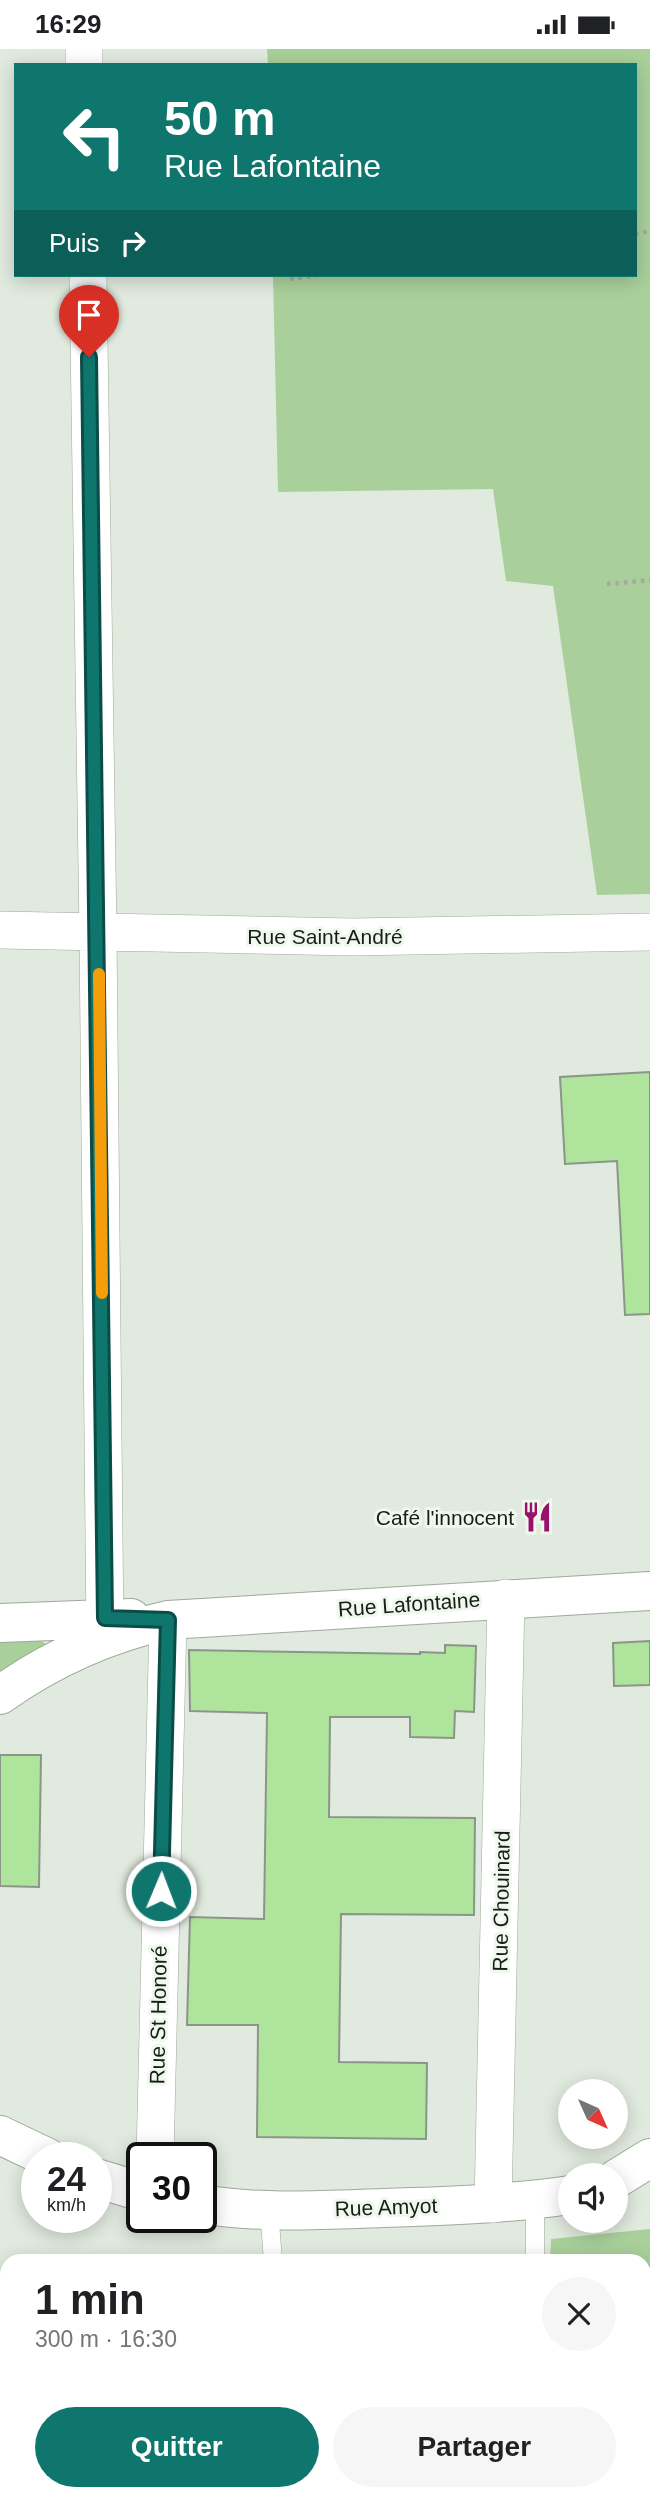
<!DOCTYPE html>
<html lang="fr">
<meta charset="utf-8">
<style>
:root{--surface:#fff;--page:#f6f6f6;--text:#202124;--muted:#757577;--accent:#0f766e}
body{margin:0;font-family:Arial,sans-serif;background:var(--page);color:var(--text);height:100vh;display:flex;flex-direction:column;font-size:26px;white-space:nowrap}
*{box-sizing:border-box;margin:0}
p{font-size:23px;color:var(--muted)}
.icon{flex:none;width:38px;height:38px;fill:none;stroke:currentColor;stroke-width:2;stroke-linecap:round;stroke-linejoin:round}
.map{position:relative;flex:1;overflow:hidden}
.details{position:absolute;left:0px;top:2205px;width:651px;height:247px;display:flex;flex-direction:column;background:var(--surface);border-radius:21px 21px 0 0;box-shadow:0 4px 18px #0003}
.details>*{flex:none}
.top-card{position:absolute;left:14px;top:14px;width:623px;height:214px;border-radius:0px;box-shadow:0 4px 18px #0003;background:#0f766e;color:#fff;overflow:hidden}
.needle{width:46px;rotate:135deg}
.fabs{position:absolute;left:558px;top:2030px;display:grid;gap:14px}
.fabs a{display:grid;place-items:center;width:70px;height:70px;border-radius:50%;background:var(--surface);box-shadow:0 4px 18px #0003;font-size:35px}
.speed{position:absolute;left:21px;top:2093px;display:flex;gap:14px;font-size:35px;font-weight:700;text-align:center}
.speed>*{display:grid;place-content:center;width:91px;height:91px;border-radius:50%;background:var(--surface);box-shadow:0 4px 18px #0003;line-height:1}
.speed small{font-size:18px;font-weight:400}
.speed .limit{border:4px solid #111;border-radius:10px;background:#fff;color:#111}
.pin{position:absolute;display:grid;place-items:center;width:60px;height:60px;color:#fff;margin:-72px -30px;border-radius:50% 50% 50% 0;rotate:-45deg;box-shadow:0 0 7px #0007}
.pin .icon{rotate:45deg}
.me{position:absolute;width:77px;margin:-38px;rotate:1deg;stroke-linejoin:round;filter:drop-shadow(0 0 5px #0008)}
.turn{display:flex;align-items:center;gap:24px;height:147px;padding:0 35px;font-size:32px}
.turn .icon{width:91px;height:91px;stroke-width:2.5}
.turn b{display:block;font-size:49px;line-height:60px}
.then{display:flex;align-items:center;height:66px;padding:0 35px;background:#0003;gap:14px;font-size:26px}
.round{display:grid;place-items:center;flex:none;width:74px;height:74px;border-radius:37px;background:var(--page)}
.summary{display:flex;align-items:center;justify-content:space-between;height:119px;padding:0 35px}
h1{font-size:42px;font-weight:600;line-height:52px}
.button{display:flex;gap:14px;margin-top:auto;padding:14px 35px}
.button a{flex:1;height:80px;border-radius:42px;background:var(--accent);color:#fff;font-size:28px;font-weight:600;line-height:80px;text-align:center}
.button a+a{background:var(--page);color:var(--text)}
.status{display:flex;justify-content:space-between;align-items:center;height:49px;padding:0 35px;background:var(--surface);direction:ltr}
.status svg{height:19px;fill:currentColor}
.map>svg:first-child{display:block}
</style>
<div class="status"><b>16:29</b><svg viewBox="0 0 49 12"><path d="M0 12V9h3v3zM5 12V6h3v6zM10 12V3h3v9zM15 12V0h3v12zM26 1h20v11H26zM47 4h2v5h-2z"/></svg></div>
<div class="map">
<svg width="650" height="2451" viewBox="0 0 650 2451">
<rect width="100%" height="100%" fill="#e1eade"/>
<path fill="#a9d09b" d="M267 0H650V845L597 846 553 537 506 532 493 440 278 443 273 226H635V16H268Z
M40 1591 46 1595 0 1628V1592Z
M650 2180V2451H550V2445H644V2212H550L551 2190Z"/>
<path fill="#699b56" d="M0 2264 7 2267V2445H240L244 2451H0Z"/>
<path fill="#aee49b" stroke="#8c958a" stroke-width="2" d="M650 1023V1265L625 1266 617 1112 565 1115 560 1028Z
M650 1592V1636L614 1637 613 1594Z
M445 1596 476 1597 474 1663 455 1662 454 1689 410 1688V1668H330L329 1768 475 1769 474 1866 341 1865 339 2013 427 2014 426 2090 257 2088 258 1976H187L190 1868 264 1870 267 1664 190 1662 189 1601 420 1605V1603L445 1604Z
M0 1706H41L39 1838 0 1837Z"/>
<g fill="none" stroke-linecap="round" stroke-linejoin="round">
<g stroke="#a0a89d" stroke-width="19">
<path id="lane" d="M535 2151V2212
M269 2160 273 2212
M293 2445 295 2451
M535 2445V2451"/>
</g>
<g stroke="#a0a89d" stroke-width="38">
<path id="street" d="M84 0V16
M88 226 98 884 105 1588
M0 881 353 888 650 883
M155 2109 168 1571
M493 2155 506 1549"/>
</g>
<g stroke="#a0a89d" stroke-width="40">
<path id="secondary" d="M0 1574 131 1569
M0 1646C52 1609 106 1585 168 1571L650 1542
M0 2086 48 2109
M96 2129 142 2143
M616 2130 650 2109
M201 2155C261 2165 324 2161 383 2159 446 2157 508 2155 570 2146"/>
</g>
<path stroke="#a3aaa0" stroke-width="4.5" stroke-dasharray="3.5 5" stroke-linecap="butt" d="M635 185 650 182
M290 230 320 226
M607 535 650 531"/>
<use href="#lane" stroke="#fff" stroke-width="18"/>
<use href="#street" stroke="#fff" stroke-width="37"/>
<use href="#secondary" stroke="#fff" stroke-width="38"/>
</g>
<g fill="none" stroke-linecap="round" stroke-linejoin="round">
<g stroke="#0a4d48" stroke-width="18">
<path id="route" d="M89 308 105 1569 168 1571 161 1842"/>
</g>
<use href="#route" stroke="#0f766e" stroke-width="12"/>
<path stroke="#f59e0b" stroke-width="12" d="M99 925 102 1244"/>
</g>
<defs>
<g id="restaurant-bare" transform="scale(2.415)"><path d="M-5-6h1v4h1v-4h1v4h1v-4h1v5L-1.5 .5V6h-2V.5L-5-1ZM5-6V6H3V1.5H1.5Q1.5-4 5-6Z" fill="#971268" stroke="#eff8ec" stroke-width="2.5" paint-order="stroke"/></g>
</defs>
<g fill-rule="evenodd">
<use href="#restaurant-bare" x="537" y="1468"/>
</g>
<g text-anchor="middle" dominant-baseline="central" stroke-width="6" stroke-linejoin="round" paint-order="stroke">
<g font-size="21" fill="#1a1d18" stroke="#eff8ec">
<text x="325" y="887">Rue Saint-André</text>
<text transform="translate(409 1555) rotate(-4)">Rue Lafontaine</text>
<text transform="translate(501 1852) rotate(-89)">Rue Chouinard</text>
<text transform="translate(158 1966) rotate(-89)">Rue St Honoré</text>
<text transform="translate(386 2158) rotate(-2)">Rue Amyot</text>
</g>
<g font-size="21" fill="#1a1d18" stroke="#eff8ec" text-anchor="end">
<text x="514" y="1468">Café l'innocent</text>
</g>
</g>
</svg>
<div class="fabs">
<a><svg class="needle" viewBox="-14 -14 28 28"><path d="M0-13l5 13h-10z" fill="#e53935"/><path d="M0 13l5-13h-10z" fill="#757577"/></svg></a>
<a><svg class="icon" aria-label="sound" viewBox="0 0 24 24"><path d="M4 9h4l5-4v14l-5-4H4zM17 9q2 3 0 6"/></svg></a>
</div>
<div class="speed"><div>24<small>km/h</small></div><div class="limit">30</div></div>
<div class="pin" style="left:89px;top:308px;background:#d93025"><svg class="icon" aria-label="arrive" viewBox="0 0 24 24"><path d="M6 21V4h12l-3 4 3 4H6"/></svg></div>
<svg class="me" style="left:161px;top:1842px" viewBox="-20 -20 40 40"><circle r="17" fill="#0f766e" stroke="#fff" stroke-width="3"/><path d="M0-11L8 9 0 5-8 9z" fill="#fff"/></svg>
<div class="top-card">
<div class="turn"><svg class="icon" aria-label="left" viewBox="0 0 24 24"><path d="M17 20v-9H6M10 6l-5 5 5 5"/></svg><div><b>50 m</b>Rue Lafontaine</div></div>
<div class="then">Puis<svg class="icon" aria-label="right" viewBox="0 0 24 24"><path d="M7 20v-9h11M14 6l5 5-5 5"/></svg></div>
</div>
<section class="details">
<div class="summary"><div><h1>1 min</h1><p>300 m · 16:30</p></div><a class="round"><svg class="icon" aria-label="close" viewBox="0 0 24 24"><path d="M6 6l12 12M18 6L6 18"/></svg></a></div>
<div class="button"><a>Quitter</a><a>Partager</a></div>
</section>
</div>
